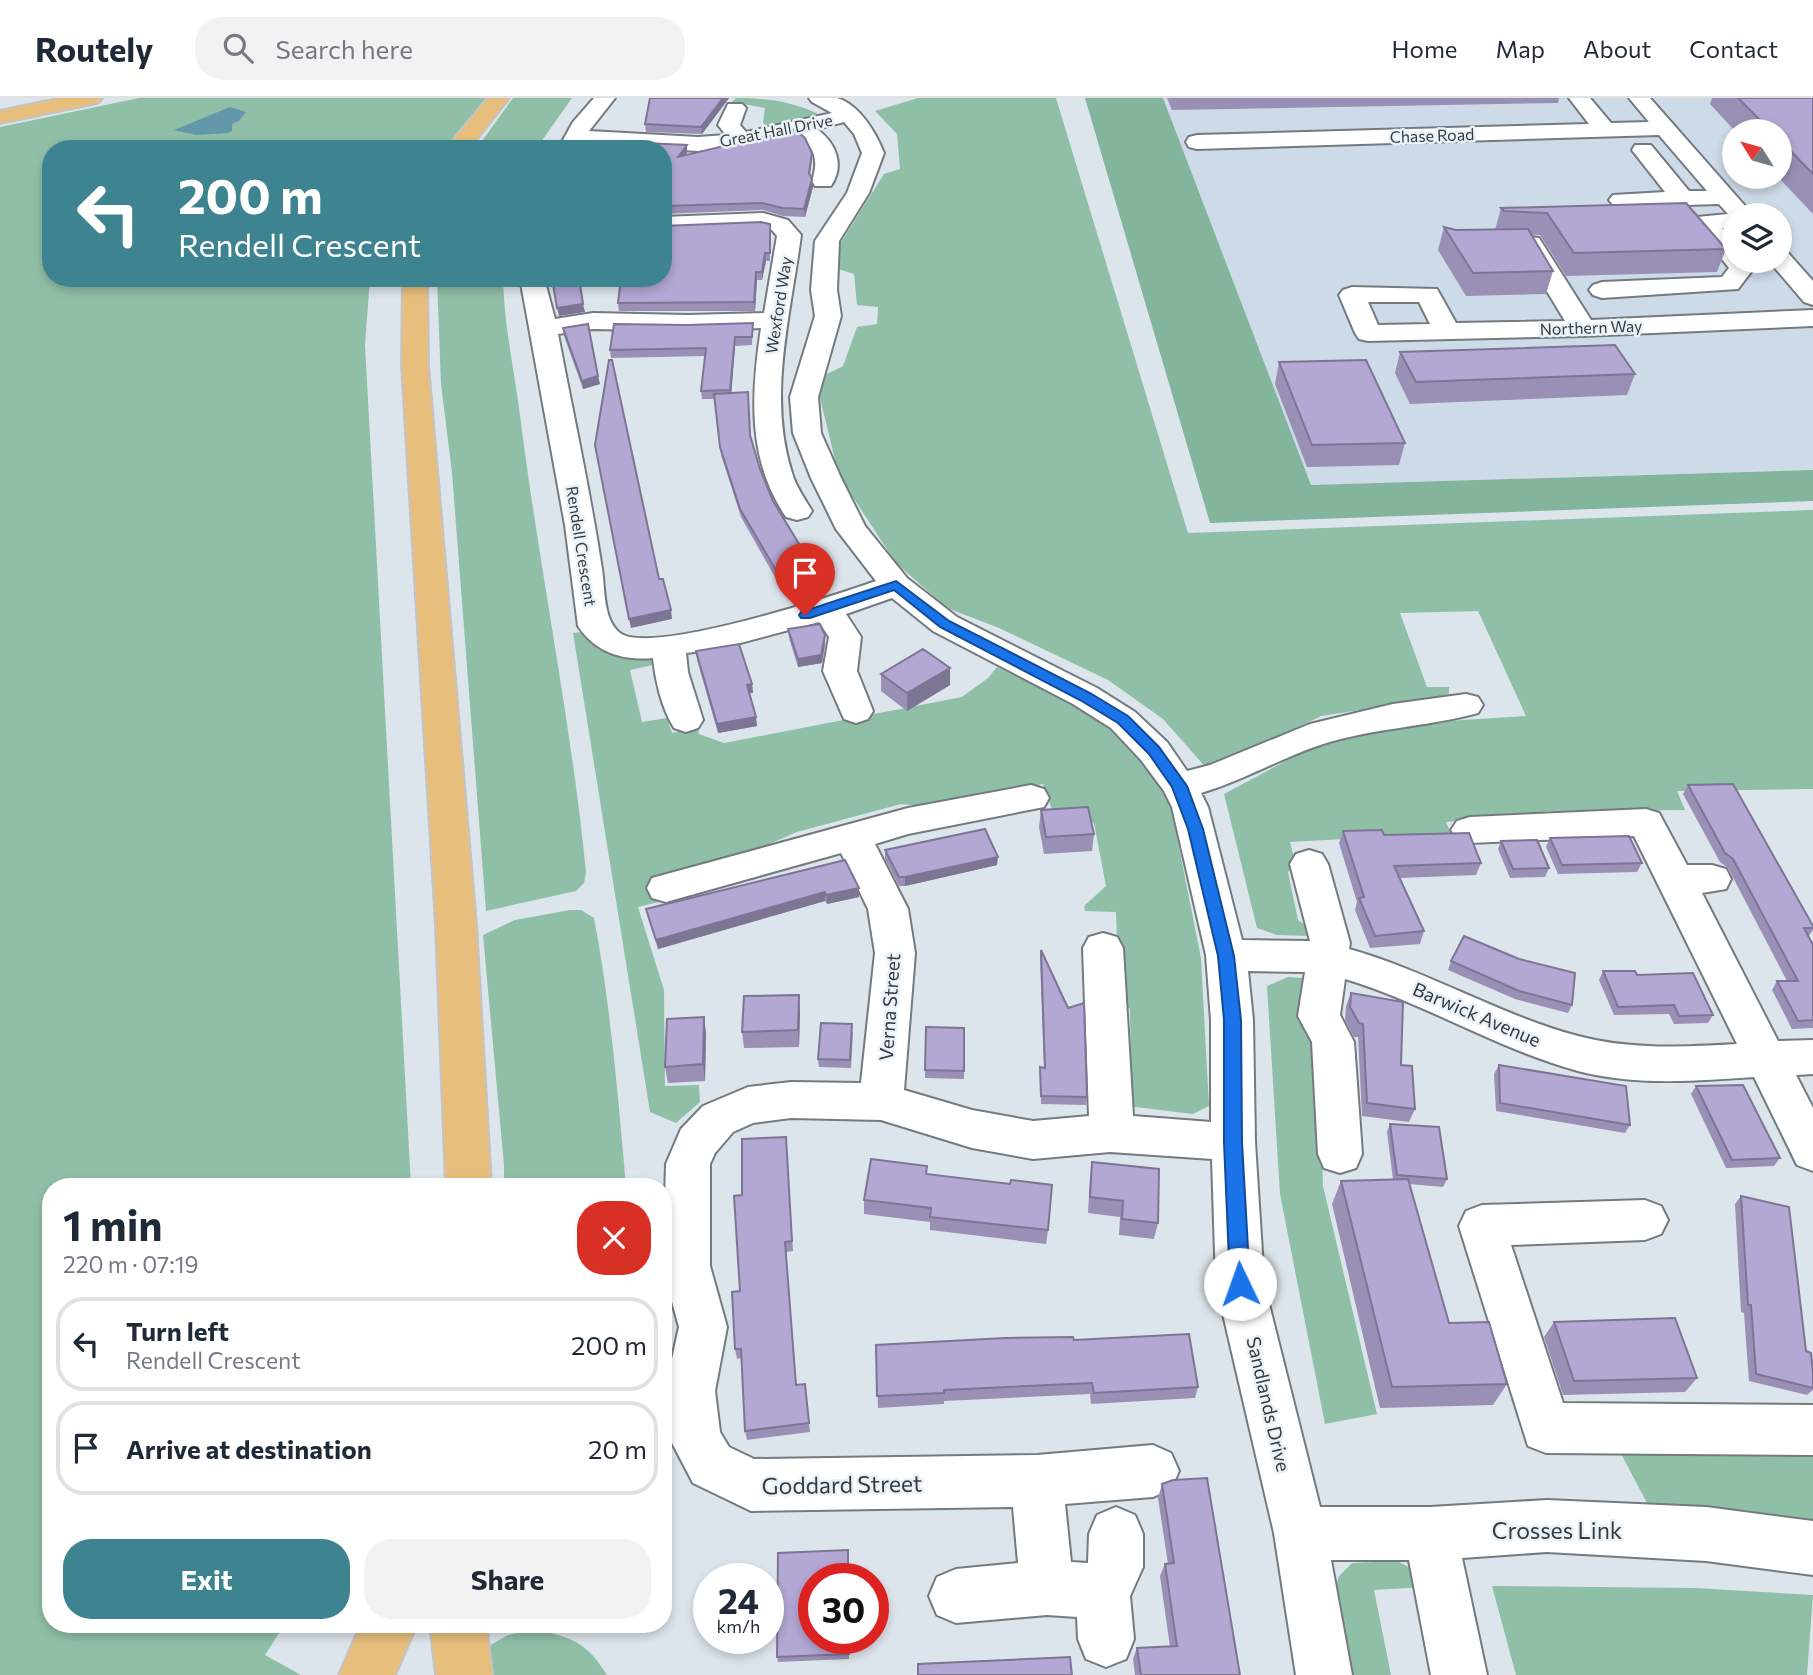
<!DOCTYPE html>
<meta charset="utf-8">
<style>
:root{--surface:#fff;--page:#f2f2f3;--text:#1f2937;--muted:#747a83;--line:#e0e1e3;--accent:#3e8490}
body{margin:0;font-family:Commissioner,sans-serif;background:var(--page);color:var(--text);height:100vh;display:flex;flex-direction:column;font-size:26px;white-space:nowrap}
*{box-sizing:border-box;margin:0}
p{font-size:23px;color:var(--muted)}
.icon{flex:none;width:38px;height:38px;fill:none;stroke:currentColor;stroke-width:2;stroke-linecap:round;stroke-linejoin:round}
.map{position:relative;flex:1;overflow:hidden}
.drawer{position:absolute;left:42px;top:1080px;width:630px;height:455px;display:flex;flex-direction:column;background:var(--surface);border-radius:28px;box-shadow:0 4px 10px #0003}
.drawer>*{flex:none}
.hud{position:absolute;left:42px;top:42px;width:630px;height:147px;border-radius:28px;box-shadow:0 4px 10px #0003;background:#3e8490;color:#fff;overflow:hidden}
.needle{width:46px;rotate:307deg}
.controls{position:absolute;left:1722px;top:21px;display:grid;gap:14px}
.controls a{display:grid;place-items:center;width:70px;height:70px;border-radius:50%;background:var(--surface);box-shadow:0 4px 10px #0003;font-size:35px}
.speed{position:absolute;left:693px;top:1465px;display:flex;gap:14px;font-size:35px;font-weight:700;text-align:center}
.speed>*{display:grid;place-content:center;width:91px;height:91px;border-radius:50%;background:var(--surface);box-shadow:0 4px 10px #0003;line-height:1}
.speed small{font-size:18px;font-weight:400}
.speed .limit{border:10px solid #d22;background:#fff;color:#111}
.pin{position:absolute;display:grid;place-items:center;width:60px;height:60px;color:#fff;margin:-72px -30px;border-radius:50% 50% 50% 0;rotate:-45deg;box-shadow:0 0 7px #0007}
.pin .icon{rotate:45deg}
.me{position:absolute;width:77px;margin:-38px;rotate:357deg;stroke-linejoin:round;filter:drop-shadow(0 0 5px #0008)}
.turn{display:flex;align-items:center;gap:24px;height:147px;padding:0 21px;font-size:32px}
.turn .icon{width:91px;height:91px;stroke-width:2.5}
.turn b{display:block;font-size:49px;line-height:60px}
.round{display:grid;place-items:center;flex:none;width:74px;height:74px;border-radius:28px;background:var(--page)}
.overview{display:flex;align-items:center;justify-content:space-between;height:119px;padding:0 21px}
h1{font-size:42px;font-weight:700;line-height:52px}
.action{display:flex;gap:14px;margin-top:auto;padding:14px 21px}
.action a{flex:1;height:80px;border-radius:28px;background:var(--accent);color:#fff;font-size:28px;font-weight:700;line-height:80px;text-align:center}
.action a+a{background:var(--page);color:var(--text)}
ul{padding:0;list-style:none}
li{display:flex;align-items:center;gap:21px;height:94px;margin:0 14px 10px;padding:0 7px;border:4px solid var(--line);border-radius:28px}
li div{flex:1}
li b{display:block;font-size:26px}
li em{font-style:normal}
header{display:flex;align-items:center;gap:42px;box-sizing:border-box;height:98px;padding:0 35px;background:var(--surface);border-bottom:2px solid var(--line)}
header strong{font-size:33px}
nav{display:flex;gap:38px;margin-inline-start:auto;font-size:24px}
.search{width:490px;height:63px;background:var(--page);display:flex;align-items:center;gap:18px;box-sizing:border-box;padding:0 24px;border-radius:28px;color:var(--muted);font-size:26px}
.map>svg:first-child{display:block}
</style>
<header>
<strong>Routely</strong>
<div class="search"><svg class="icon" aria-label="search" viewBox="0 0 24 24"><circle cx="10" cy="10" r="6"/><path d="M15 15l6 6"/></svg>Search here</div>
<nav><a>Home</a><a>Map</a><a>About</a><a>Contact</a></nav>
</header>
<div class="map">
<svg width="1813" height="1577" viewBox="0 0 1813 1577">
<rect width="100%" height="100%" fill="#dde5ec"/>
<path fill="#cddbe8" fill-rule="evenodd" d="M1163 0H1813V372L1311 387ZM1734 33H1780V79H1734ZM1734 117H1780V163H1734Z"/>
<path fill="#90bfa7" d="M139 0H486L444 51H51V180H370L365 247 411 1088H51V1526H285L265 1557 301 1577H0V29Z
M513 0H572L536 51H476Z
M736 0C766 0 791 3 818 16L768 29 763 25 765 10 732 4Z
M918 0H1056L1188 435 1813 412V691L1677 693 1685 712 1546 713 1538 717 1446 724 1451 735 1290 744 1296 767 1288 774 1298 822 1310 831 1311 838 1277 837 1257 830 1224 696 1323 643 1400 626 1526 618 1478 513 1400 515 1427 589H1449V596L1441 600 1321 618 1209 673 1163 621 1108 582 999 530 947 510 896 465 839 378 819 296 823 278 843 268 857 229 877 226 878 209 857 207 854 176 838 171 840 146 858 117 884 76 900 71 897 36 875 13Z
M437 180H503C504 227 514 271 520 317 539 470 571 621 586 774L584 785 576 793 486 813 452 375 441 286Z
M581 534C603 561 621 559 654 559L653 567 630 572 642 624 667 620 672 635 698 630 699 636 724 645 962 599 988 580 997 569 1074 606 1117 636 1150 673 1171 709 1201 860 1209 1008 1193 1016 1127 1008 1124 992 1131 984 1130 911 1119 901 1116 814 1085 813 1084 808 1106 788 1094 725 1074 714H1053L1043 686 921 708 901 706 797 734 722 766 652 782 659 804 638 809 664 892 665 988 699 987 700 1004 676 1025 650 1014 573 535Z
M570 812H581L594 820C611 909 618 999 626 1088H504V1067L483 837 515 822Z
M1288 879 1316 881 1323 1088 1377 1316 1325 1326 1280 1096 1267 888Z
M1617 1348 1813 1350V1423L1743 1412 1647 1405Z
M1397 1463 1414 1472 1424 1489 1374 1492 1391 1577H1348L1333 1498 1339 1478 1352 1465Z
M1492 1488 1695 1490 1813 1497 1807 1577H1516Z
M536 1531C572 1540 587 1544 607 1577H485L480 1553 508 1537Z"/>
<path fill="#83b49c" d="M1085 0H1163L1311 387 1813 372V403L1210 425Z"/>
<path fill="#6298aa" d="M230 9 246 14 239 23 232 26V33L228 35 196 37 174 32Z"/>
<g fill="none" stroke-linecap="round" stroke-linejoin="round">
<g stroke="#737a80" stroke-width="4">
<path id="minor" d="M594 0H615L589 33 698 39 726 37 718 27 728 6H742L746 10 740 27 746 34 832 15 812 4 809 0C817 0 829 0 837 0 860 7 876 35 884 55L869 95 839 143 837 192 841 218 818 299 821 335 841 380 865 428 907 480 957 519 1097 590 1135 614 1167 644 1187 673 1210 667 1310 626 1393 606 1466 596 1478 599 1483 607 1478 615C1427 629 1372 630 1320 647 1279 661 1242 683 1201 695L1208 709 1242 842 1310 843 1290 766 1296 756 1309 752 1322 756 1328 766 1350 845 1349 851C1428 873 1499 917 1578 938 1630 952 1684 949 1737 946L1634 738 1470 745 1457 741 1451 732 1457 723 1470 719 1646 711 1659 715 1687 767H1712L1726 771 1731 781 1726 791 1702 795 1778 943 1813 942V976L1796 977 1813 1010V1073L1797 1067 1754 979C1696 983 1635 988 1578 973 1497 951 1425 905 1345 881L1340 917 1354 944 1362 1056 1356 1070 1340 1075 1324 1070 1318 1056 1312 944 1298 918 1305 874 1248 873 1253 922 1255 1044 1264 1186 1320 1409H1430L1547 1402 1706 1409 1813 1423V1477L1706 1463 1547 1454 1462 1460 1487 1577H1431L1409 1462H1331L1352 1577H1296L1274 1435 1216 1186 1212 1061 1110 1054 1033 1061 972 1050 881 1022 791 1020 753 1025 733 1034 715 1055 710 1066V1168L727 1229 715 1293 720 1334 729 1349 754 1361 1037 1357 1153 1347 1171 1355 1179 1373 1171 1391 1153 1399 1065 1406 1071 1464 1088 1465 1089 1436 1097 1417 1116 1409 1135 1417 1143 1436V1469L1130 1498 1134 1541 1126 1561 1106 1569 1086 1561 1078 1541 1077 1519 1047 1517 956 1525 937 1517 929 1498 937 1479 956 1471 1018 1465 1013 1409 751 1413 693 1385 670 1341 665 1293 679 1229 663 1171 666 1066 681 1031 703 1008 748 989 791 984 861 985 875 855 868 811 841 755 666 804 652 800 647 790 652 780 908 710 1031 687 1044 691 1049 700 1044 709 908 736 875 746 908 811 915 855 904 992 972 1012 1033 1023 1089 1018 1083 850 1089 839 1103 835 1117 839 1123 850 1133 1018 1211 1024V922L1206 857 1172 709 1164 693 1141 662 1111 630 1073 606 933 533 892 500 846 516 861 539 857 573 873 613 868 621 856 625 844 621 823 573 829 539 819 524 718 551 686 555 688 574 703 622 698 630 686 634 674 630C662 611 655 582 653 560 622 563 595 554 578 528L565 427 520 180H544L555 221 593 215 688 217 764 215 777 138 772 132 762 129 663 133V119L763 115 788 122 801 137C791 215 767 298 792 375 796 389 805 401 812 413L808 419 797 422 786 419C747 362 751 296 761 230L688 233 593 231 558 236C573 315 590 392 602 471 605 491 603 522 620 535 651 558 837 497 876 483L836 431 811 380 793 335 790 299 815 218 811 192 815 143 847 95 862 55 854 36 844 24 817 31C836 45 845 67 831 88H815L812 83C819 61 815 49 796 36L741 49 698 53 583 46 580 51H558L573 24Z
M1569 0H1590L1611 25 1649 24 1629 0H1650L1753 117H1734V130H1722L1734 145V163H1749L1754 170 1738 191 1602 200 1593 197 1589 192 1593 187 1602 184 1722 179 1729 170 1693 124 1697 119 1728 116 1719 106 1621 109 1613 107 1609 102 1613 97 1665 94 1632 52 1635 47H1651L1689 93H1707L1659 37 1197 51 1189 49 1186 44 1189 39 1197 37 1589 26Z
M1517 138 1539 140 1591 222 1813 212V228L1583 238 1368 243 1359 241 1355 235 1339 197 1343 192 1352 189 1437 191 1456 225 1565 223 1522 152 1508 150 1505 145 1508 140ZM1368 204H1419L1430 226 1378 227Z
M1780 154 1789 156 1813 183V207L1804 204 1769 163H1780Z
M1645 1102 1661 1108 1668 1122 1661 1136 1645 1142 1511 1147 1563 1305 1813 1307V1357L1546 1355 1528 1348 1459 1128 1466 1113 1482 1107Z"/>
</g>
<g stroke="#c3c4c5" stroke-width="4">
<path id="major" d="M62 0H102L99 4 92 6 0 25V13Z
M488 0H509L469 51H446Z
M403 180H427L428 267 476 827 491 1088H446L436 827 402 267Z
M361 1526H417L395 1577H339Z
M430 1526H486L492 1577H436Z"/>
</g>
<use href="#minor" fill="#fff" fill-rule="evenodd"/>
<use href="#major" fill="#e8be7d" fill-rule="evenodd"/>
</g>
<path fill="#9a90b5" d="M650 0H729L702 36 646 34 645 26Z
M1167 0H1559L1558 5 1172 12Z
M1712 0H1813V116L1778 79H1780V33H1735L1710 6Z
M663 51 687 55 686 57 812 55V62L810 77 813 89 805 119 783 118 763 112 663 116Z
M1686 105 1726 151 1717 174 1566 178 1540 137H1531L1553 173 1546 196 1466 198 1438 152 1444 129 1456 132H1495L1501 110Z
M770 134V163H766L762 182H757L755 213H619L618 205Z
M753 225 752 247 735 248 731 295 750 338 760 371 773 403 813 477 780 488 741 419 721 357 714 301H702L701 293 705 258 611 260 610 252 687 227Z
M563 230 600 286 583 291 564 238Z
M1400 254 1635 276 1627 297 1410 306 1395 275Z
M1279 264 1405 345 1399 367 1307 369 1275 286Z
M788 531 825 546 822 565 798 569 789 540Z
M696 553 752 586 753 595H749L757 628 718 635 697 562Z
M881 576 950 587 907 613 881 593Z
M1688 687 1813 828V832L1808 839 1813 847V930L1792 931 1772 892 1777 883H1787L1728 770 1720 764 1683 696Z
M1041 712 1094 736 1092 753 1044 756 1039 729Z
M1343 733 1384 737 1481 765 1476 777 1400 780 1424 833 1420 846 1370 850 1355 812 1357 804 1339 745Z
M1550 740 1642 765 1637 774 1558 776 1546 749Z
M1501 743 1549 770 1545 779 1510 780 1498 751Z
M885 752 997 767 905 788H899L885 761Z
M859 790V799L827 806 825 803 658 851 648 820 646 811Z
M1041 852 1087 999 1086 1007 1041 1006 1040 978V969L1044 970 1040 860Z
M1451 863 1572 907 1568 915 1515 901 1448 872Z
M1603 873 1637 877 1713 917 1708 925 1674 926 1669 916 1614 917 1599 882Z
M1351 895 1401 967 1415 1011 1409 1024 1362 1018 1358 939H1354L1345 922 1346 908Z
M800 914 799 949 744 950 742 934Z
M704 919 706 936 705 983 668 985 665 969Z
M926 929 964 930V981L925 980Z
M853 934 851 970 819 969 818 961Z
M1499 967 1630 1027 1625 1035 1496 1013 1494 976Z
M1696 988 1780 1060 1774 1068 1726 1070 1691 996Z
M1390 1026 1447 1081 1443 1089 1409 1086 1449 1225 1507 1286 1493 1307 1380 1310 1332 1106 1341 1083 1393 1081 1387 1034Z
M786 1039 793 1153 786 1154 796 1287 805 1286 810 1334 747 1342 745 1333 741 1260 737 1261 735 1251 740 1193 742 1097Z
M1092 1064 1158 1125 1154 1141 1119 1137 1120 1119 1088 1115 1090 1080Z
M927 1068V1077L1048 1132 1046 1146 930 1132V1124L864 1116V1102Z
M1741 1098 1806 1253 1813 1275V1292L1807 1297 1749 1283 1744 1215 1741 1214 1735 1106Z
M1554 1224 1697 1280 1685 1294 1563 1297 1544 1239Z
M1074 1242 1198 1289 1195 1300 1091 1306 1090 1296 944 1303V1306L878 1310 876 1247Z
M1162 1386 1240 1577H1135L1133 1561 1137 1550 1170 1549 1160 1478 1165 1466H1168L1158 1400Z
M849 1540V1561L778 1564 777 1559Z"/>
<path fill="#7d7594" d="M723 0H729L702 36 701 29Z
M687 47V55L679 66 678 59Z
M812 81 813 89 805 119 804 111Z
M765 155 766 163 762 182V174Z
M756 174 757 182 755 213 754 204Z
M583 206 585 214 559 218 557 210Z
M735 239V248L731 300 730 292Z
M598 278 600 286 583 291 582 283Z
M813 469V477L780 488V479Z
M671 512 672 521 631 530 629 521Z
M825 537V546L822 565 798 569V561Z
M950 570V587L907 613V595Z
M752 586 753 595H748L747 587Z
M756 619 757 628 718 635 717 626Z
M998 759 997 767 905 788V779Z
M859 790V799L827 806 826 797Z
M825 794V803L658 851 656 842Z
M799 897 800 914 799 949 798 932Z
M704 919 706 936 705 983 703 966Z"/>
<path fill="#b3a7d3" stroke="#7d7594" stroke-width="2" d="M650 0H723L701 29 645 26Z
M1738 0H1813V76L1780 42V33H1771Z
M795 31 805 40 812 55 809 75 812 81 804 111 783 110 762 105 663 108V51H642L643 45 687 47 678 59Z
M1686 105 1726 151 1574 155 1547 115 1504 113 1501 110Z
M761 124 770 126V155H765L762 174H756L754 204 618 205 621 180H663V128Z
M1444 129 1456 132 1528 131 1553 173 1473 175Z
M552 180H579L583 206 557 210Z
M753 225 752 239H735L730 292 701 293 706 250 610 252 614 226 687 227Z
M588 226 598 278 582 283 563 230Z
M1615 247 1635 276 1416 284 1400 254Z
M609 262H612L659 481H663L671 512 629 521 595 347Z
M1366 262 1405 345 1312 347 1279 264Z
M748 294 750 337 760 371 773 403 813 469 780 479 740 411 720 349 714 296Z
M820 526 825 537 821 557 798 561 788 531Z
M739 546 752 586 747 587 756 619 717 626 696 553Z
M923 551 950 570 907 595 881 576Z
M1733 686 1813 828V830H1804L1813 847V922L1798 923 1777 883H1798L1733 761 1725 755 1688 687Z
M1088 709 1094 736 1046 739 1041 712Z
M985 731 998 759 905 779H899L885 752Z
M1382 732 1384 737 1469 735 1481 765 1394 768 1424 833 1375 838 1359 800 1364 799 1343 733Z
M1629 738 1642 765 1562 767 1550 740Z
M1537 742 1549 770 1513 771 1501 743Z
M845 762 859 790 826 797 825 794 656 842 646 811Z
M1464 838 1519 861 1575 875 1572 907 1519 893 1451 863Z
M1041 852 1068 910 1084 905 1087 999 1041 998 1040 969 1045 970Z
M1603 873H1635L1637 877 1693 875 1713 917 1679 918 1674 907 1618 909Z
M1351 895 1403 904 1401 967 1412 968 1415 1011 1367 1005 1363 926 1359 925 1350 909Z
M799 897 798 932 742 934 744 898Z
M704 919 703 966 665 969 667 921Z
M821 925 852 926 850 962 818 961Z
M926 929 964 930V973L925 972Z
M1499 967 1626 988 1630 1027 1500 1005Z
M1743 987 1780 1060 1732 1062 1696 988Z
M1390 1026 1439 1029 1447 1081 1397 1077Z
M786 1039 792 1143 785 1144 796 1287 805 1286 809 1325 745 1333 741 1251H735L732 1194 740 1193 734 1098 742 1097V1041Z
M871 1061 927 1068 926 1076 1010 1086 1011 1082 1052 1087 1048 1132 930 1119 931 1110 864 1102Z
M1092 1064 1159 1071 1158 1125 1122 1121 1123 1103 1090 1099Z
M1408 1081 1449 1225 1489 1224 1507 1286 1392 1289 1341 1083Z
M1741 1098 1789 1109 1806 1253 1811 1255 1813 1275V1290L1756 1276 1751 1207H1748Z
M1675 1220 1697 1280 1574 1283 1554 1224Z
M1189 1236 1198 1289 1094 1295 1092 1285 944 1292V1295L877 1298 876 1247 1005 1240 1073 1239 1074 1242Z
M1207 1380 1240 1577H1141L1137 1550 1177 1548 1165 1466 1174 1465 1162 1386 1173 1382Z
M848 1452V1480H814V1540H849V1556L777 1559 778 1455Z
M1070 1559 1072 1577H918V1566Z"/>
<path fill="#1a73e8" stroke="#114b97" stroke-width="2" d="M896 483 949 523 1090 595 1128 618 1159 649 1187 688 1203 731 1234 858 1241 922 1242 1044 1250 1186 1247 1192 1240 1195 1233 1192 1230 1186 1224 1044V922L1218 858 1188 731 1172 689 1149 656 1118 625 1080 602 940 529 894 492 810 520H801L799 517 801 514Z"/>
<g text-anchor="middle" dominant-baseline="central" stroke-width="5" stroke-linejoin="round" paint-order="stroke">
<g font-size="16" fill="#373b3e" stroke="#eaf2f9">
<text transform="translate(776 32) rotate(-11)">Great Hall Drive</text>
<text transform="translate(1432 37) rotate(-2)">Chase Road</text>
<text transform="translate(778 207) rotate(-81)">Wexford Way</text>
<text transform="translate(1591 229) rotate(-2)">Northern Way</text>
<text transform="translate(582 448) rotate(81)">Rendell Crescent</text>
</g>
<g font-size="19" fill="#373b3e" stroke="#eaf2f9">
<text transform="translate(889 909) rotate(-86)">Verna Street</text>
<text transform="translate(1477 916) rotate(23)">Barwick Avenue</text>
<text transform="translate(1269 1306) rotate(77)">Sandlands Drive</text>
</g>
<g font-size="23" fill="#373b3e" stroke="#eaf2f9">
<text transform="translate(842 1386) rotate(-1)">Goddard Street</text>
<text x="1557" y="1432">Crosses Link</text>
</g>
</g>
</svg>
<div class="controls">
<a><svg class="needle" viewBox="-14 -14 28 28"><path d="M0-13l5 13h-10z" fill="#e53935"/><path d="M0 13l5-13h-10z" fill="#747a83"/></svg></a>
<a><svg class="icon" aria-label="layers" viewBox="0 0 24 24"><path d="M12 4l9 5-9 5-9-5zM3 14l9 5 9-5"/></svg></a>
</div>
<div class="speed"><div>24<small>km/h</small></div><div class="limit">30</div></div>
<div class="pin" style="left:805px;top:517px;background:#d93025"><svg class="icon" aria-label="arrive" viewBox="0 0 24 24"><path d="M6 21V4h12l-3 4 3 4H6"/></svg></div>
<svg class="me" style="left:1240px;top:1186px" viewBox="-20 -20 40 40"><circle r="19" fill="#fff"/><path d="M0-13L10 11 0 6-10 11z" fill="#1a73e8"/></svg>
<div class="hud">
<div class="turn"><svg class="icon" aria-label="left" viewBox="0 0 24 24"><path d="M17 20v-9H6M10 6l-5 5 5 5"/></svg><div><b>200 m</b>Rendell Crescent</div></div>
</div>
<section class="drawer">
<div class="overview"><div><h1>1 min</h1><p>220 m · 07:19</p></div><a class="round" style="background:#d93025;color:#fff"><svg class="icon" aria-label="close" viewBox="0 0 24 24"><path d="M6 6l12 12M18 6L6 18"/></svg></a></div>
<ul>
<li><svg class="icon" aria-label="left" viewBox="0 0 24 24"><path d="M17 20v-9H6M10 6l-5 5 5 5"/></svg><div><b>Turn left</b><p>Rendell Crescent</p></div><em>200 m</em></li>
<li><svg class="icon" aria-label="arrive" viewBox="0 0 24 24"><path d="M6 21V4h12l-3 4 3 4H6"/></svg><div><b>Arrive at destination</b></div><em>20 m</em></li>
</ul>
<div class="action"><a>Exit</a><a>Share</a></div>
</section>
</div>
